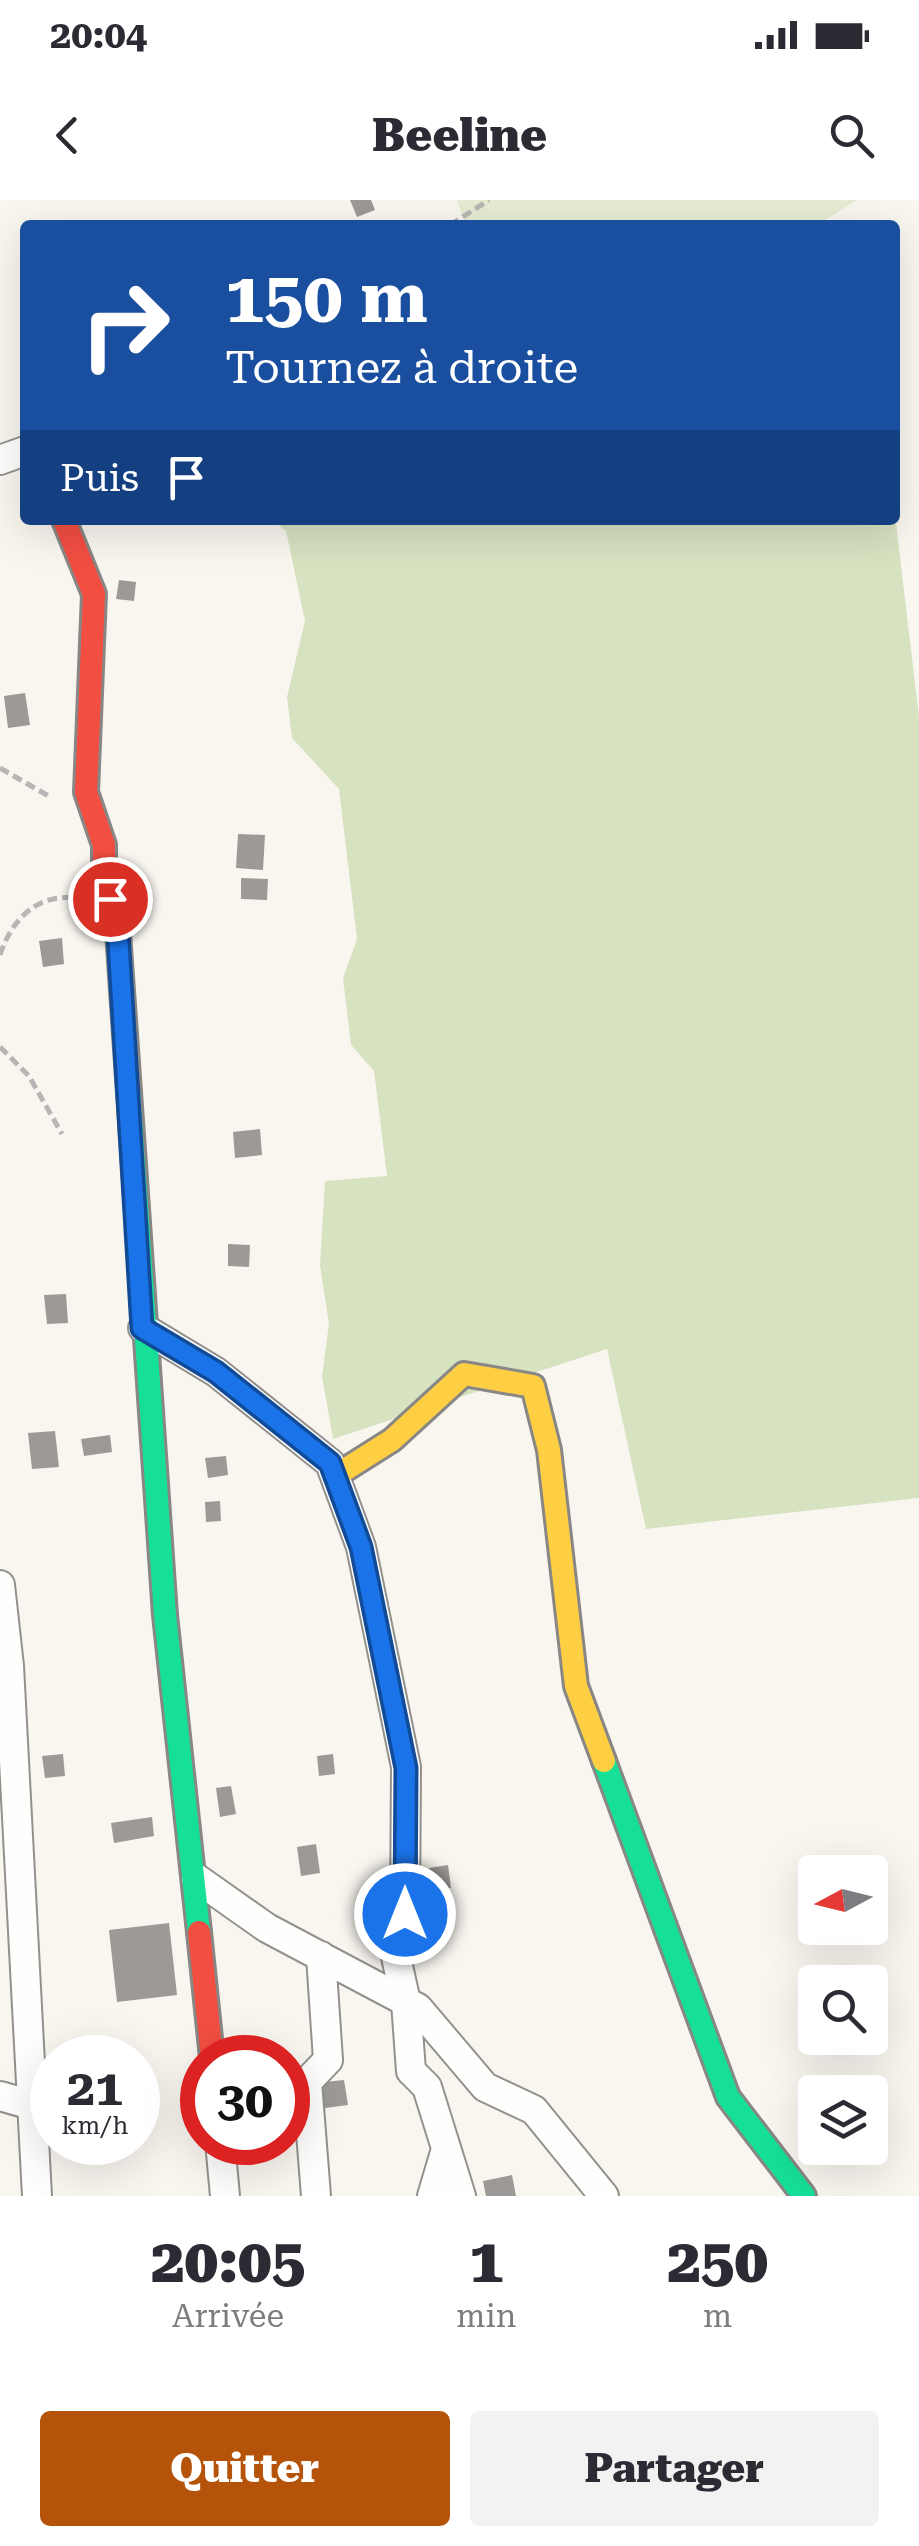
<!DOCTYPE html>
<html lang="fr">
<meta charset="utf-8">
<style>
:root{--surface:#fff;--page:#f2f2f3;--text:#2b2b33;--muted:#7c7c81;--accent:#b45309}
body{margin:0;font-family:"Roboto Serif",serif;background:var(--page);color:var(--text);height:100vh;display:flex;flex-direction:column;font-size:38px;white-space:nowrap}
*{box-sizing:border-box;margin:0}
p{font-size:32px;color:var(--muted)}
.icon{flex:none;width:55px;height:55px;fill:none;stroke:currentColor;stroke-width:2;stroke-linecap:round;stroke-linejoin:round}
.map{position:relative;height:1996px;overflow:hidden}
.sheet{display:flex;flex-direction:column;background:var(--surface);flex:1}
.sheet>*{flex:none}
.guide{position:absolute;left:20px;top:20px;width:880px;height:305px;border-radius:10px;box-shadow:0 10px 40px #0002;background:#1a4fa0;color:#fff;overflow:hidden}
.needle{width:65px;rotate:263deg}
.tools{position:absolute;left:798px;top:1655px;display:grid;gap:20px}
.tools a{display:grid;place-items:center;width:90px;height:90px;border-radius:10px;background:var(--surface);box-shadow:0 10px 40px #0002;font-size:50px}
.speed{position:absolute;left:30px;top:1835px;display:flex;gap:20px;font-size:50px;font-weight:700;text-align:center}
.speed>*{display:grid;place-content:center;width:130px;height:130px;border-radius:50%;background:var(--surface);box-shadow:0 10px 40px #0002;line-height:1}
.speed small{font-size:25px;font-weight:400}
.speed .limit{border:15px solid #d22;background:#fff;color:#111}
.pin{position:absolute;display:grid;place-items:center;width:85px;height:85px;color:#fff;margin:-42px;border:5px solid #fff;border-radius:50%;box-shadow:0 2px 10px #0007}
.me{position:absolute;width:110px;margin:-55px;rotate:0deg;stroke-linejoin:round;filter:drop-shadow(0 0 8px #0008)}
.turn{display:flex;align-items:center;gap:35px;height:210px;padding:0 40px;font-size:45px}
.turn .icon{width:130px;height:130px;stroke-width:2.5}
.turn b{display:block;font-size:70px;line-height:85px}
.then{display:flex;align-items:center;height:95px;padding:0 40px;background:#0003;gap:20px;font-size:38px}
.eta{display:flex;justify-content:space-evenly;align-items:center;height:170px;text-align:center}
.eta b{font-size:60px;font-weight:800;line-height:70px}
.button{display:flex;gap:20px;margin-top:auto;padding:20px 40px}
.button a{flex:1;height:115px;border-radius:10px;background:var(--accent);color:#fff;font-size:40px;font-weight:800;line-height:115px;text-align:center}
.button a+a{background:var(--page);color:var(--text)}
.status{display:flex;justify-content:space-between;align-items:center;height:70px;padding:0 50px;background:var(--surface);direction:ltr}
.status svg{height:28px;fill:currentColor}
header{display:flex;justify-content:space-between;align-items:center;height:130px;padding:0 40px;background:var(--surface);font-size:45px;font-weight:800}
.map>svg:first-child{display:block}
</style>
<div class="status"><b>20:04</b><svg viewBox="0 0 49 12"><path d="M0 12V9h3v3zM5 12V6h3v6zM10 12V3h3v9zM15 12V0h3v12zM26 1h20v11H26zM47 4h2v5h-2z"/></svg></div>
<header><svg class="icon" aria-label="back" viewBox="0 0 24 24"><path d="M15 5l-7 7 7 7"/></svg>Beeline<svg class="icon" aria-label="search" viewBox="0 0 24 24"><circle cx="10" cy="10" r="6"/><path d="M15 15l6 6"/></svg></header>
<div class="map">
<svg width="919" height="1996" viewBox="0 0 919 1996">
<rect width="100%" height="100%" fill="#f9f6f0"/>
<path fill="#e5ecd2" d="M457 0H857L817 25H466Z"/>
<path fill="#d7e2c1" d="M895 315 919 517V1298L646 1329 607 1149 333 1239 322 1176 329 1124 320 1065 325 981 387 976 374 871 351 845 343 778 357 739 339 589 292 538 287 497 305 421 286 331 272 320H895Z"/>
<path fill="#9c9996" d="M350 0H371L375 10 357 17Z
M119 380 136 382 134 401 116 399Z
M25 493 30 525 8 528 4 496Z
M238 634 265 635 263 670 236 668Z
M241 678 268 679 267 700 241 699Z
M62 738 64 764 43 767 39 741Z
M260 929 262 955 235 958 233 932Z
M228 1044 250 1045 249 1067 228 1066Z
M66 1094 68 1123 47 1124 44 1095Z
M55 1231 59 1267 32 1269 28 1233Z
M110 1235 112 1252 84 1256 81 1239Z
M226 1256 228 1275 208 1278 205 1258Z
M220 1301 221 1321 206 1322 205 1302Z
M63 1554 65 1576 45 1578 42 1556Z
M333 1554 335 1574 319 1576 317 1556Z
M231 1586 236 1614 220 1617 216 1588Z
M152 1617 154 1636 114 1643 111 1623Z
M316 1644 320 1673 301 1676 297 1647Z
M448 1665 451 1688 433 1690 429 1668Z
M169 1723 177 1795 117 1802 109 1730Z
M344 1880 348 1905 318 1909 315 1883Z
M512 1975 516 1996H486L483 1981Z"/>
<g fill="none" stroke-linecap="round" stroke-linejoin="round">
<g stroke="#92918e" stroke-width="32">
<path id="street" d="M0 260 25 251
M143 1128 216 1172 330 1263 361 1347 406 1567 405 1714 396 1757 406 1802 411 1871 427 1887 461 1996
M0 1385 9 1466 37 1996
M196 1678 267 1728 418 1808 485 1887 534 1910 604 1996
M0 1896 35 1906
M220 1942 225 1996
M316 1996 307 1882 328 1860 321 1756
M432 1996 446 1949"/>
</g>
<g stroke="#898785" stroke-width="28">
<path id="fast" d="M129 892 165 1415 199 1732
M604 1561 728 1897 804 1996"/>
</g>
<g stroke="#898785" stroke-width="28">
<path id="slow" d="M335 1276 392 1240 464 1174 533 1186 549 1250 576 1486 604 1561"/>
</g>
<g stroke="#898785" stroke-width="28">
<path id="jam" d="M64 320 94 394 86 592 104 645V683L117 718 129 892
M199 1732 212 1858"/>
</g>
<path stroke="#b7b6b5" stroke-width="5" stroke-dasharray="10 5" stroke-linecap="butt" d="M450 25 489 0
M0 568 52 598
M0 755C11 721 36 694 73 698
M0 847 29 876 62 934"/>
<use href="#street" stroke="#fefefd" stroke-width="28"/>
<use href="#fast" stroke="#16e098" stroke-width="22"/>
<use href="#slow" stroke="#ffcf43" stroke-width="22"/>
<use href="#jam" stroke="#f24e42" stroke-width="22"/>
</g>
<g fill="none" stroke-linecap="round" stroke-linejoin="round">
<g stroke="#114b97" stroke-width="25">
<path id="route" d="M110 699 117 718 142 1128 216 1172 330 1263 361 1347 406 1568 405 1714"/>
</g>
<use href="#route" stroke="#1a73e8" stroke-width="18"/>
</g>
</svg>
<div class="tools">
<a><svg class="needle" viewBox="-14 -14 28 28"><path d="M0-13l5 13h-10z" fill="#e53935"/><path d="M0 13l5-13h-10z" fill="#7c7c81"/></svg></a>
<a><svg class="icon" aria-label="search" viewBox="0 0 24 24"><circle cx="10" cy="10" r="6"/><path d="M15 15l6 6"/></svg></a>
<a><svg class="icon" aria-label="layers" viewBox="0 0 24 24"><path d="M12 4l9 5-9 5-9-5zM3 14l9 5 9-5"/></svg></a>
</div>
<div class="speed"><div>21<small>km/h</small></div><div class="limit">30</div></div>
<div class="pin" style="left:110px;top:699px;background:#d93025"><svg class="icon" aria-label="arrive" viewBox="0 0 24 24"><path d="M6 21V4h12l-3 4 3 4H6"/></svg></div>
<svg class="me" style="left:405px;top:1714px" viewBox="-20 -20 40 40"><circle r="17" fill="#1a73e8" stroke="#fff" stroke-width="3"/><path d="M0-11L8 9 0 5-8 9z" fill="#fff"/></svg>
<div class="guide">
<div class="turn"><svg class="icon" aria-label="right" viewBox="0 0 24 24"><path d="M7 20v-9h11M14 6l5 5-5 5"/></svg><div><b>150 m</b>Tournez à droite</div></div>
<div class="then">Puis<svg class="icon" aria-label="arrive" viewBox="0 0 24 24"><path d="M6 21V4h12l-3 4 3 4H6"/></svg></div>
</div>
</div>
<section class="sheet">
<div class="eta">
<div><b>20:05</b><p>Arrivée</p></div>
<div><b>1</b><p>min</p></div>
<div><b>250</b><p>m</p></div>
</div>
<div class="button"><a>Quitter</a><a>Partager</a></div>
</section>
